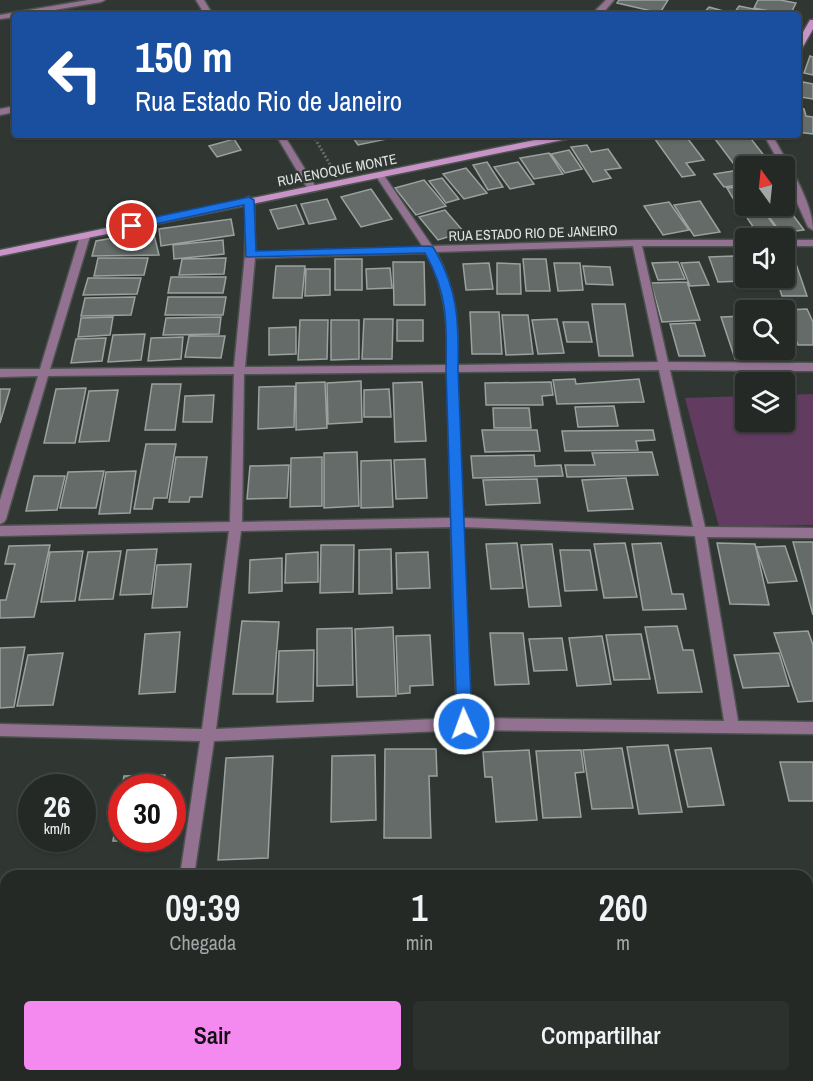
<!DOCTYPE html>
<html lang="pt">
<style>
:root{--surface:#242926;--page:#2c312e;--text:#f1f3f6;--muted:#a3a6a7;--line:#414543;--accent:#f489f0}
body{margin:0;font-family:"Archivo Narrow",sans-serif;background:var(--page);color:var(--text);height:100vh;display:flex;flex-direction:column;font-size:22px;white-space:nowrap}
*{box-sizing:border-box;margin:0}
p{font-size:20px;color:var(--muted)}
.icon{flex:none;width:33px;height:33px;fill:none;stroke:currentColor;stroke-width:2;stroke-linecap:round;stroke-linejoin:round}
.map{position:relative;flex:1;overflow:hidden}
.details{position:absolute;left:0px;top:870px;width:813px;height:212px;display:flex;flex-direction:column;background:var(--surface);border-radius:18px 18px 0 0;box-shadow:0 2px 4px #0004,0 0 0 2px var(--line)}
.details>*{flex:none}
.banner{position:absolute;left:12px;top:12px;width:789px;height:126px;border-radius:6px;box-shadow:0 2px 4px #0004,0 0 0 2px var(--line);background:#1a4fa0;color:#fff;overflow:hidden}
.needle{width:39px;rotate:345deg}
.tools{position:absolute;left:735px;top:156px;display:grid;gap:12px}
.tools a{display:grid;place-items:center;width:60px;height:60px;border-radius:6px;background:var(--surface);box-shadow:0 2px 4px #0004,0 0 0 2px var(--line);font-size:30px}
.speed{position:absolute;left:18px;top:774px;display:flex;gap:12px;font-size:30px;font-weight:700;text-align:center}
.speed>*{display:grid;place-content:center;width:78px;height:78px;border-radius:50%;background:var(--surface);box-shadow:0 2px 4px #0004,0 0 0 2px var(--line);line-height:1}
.speed small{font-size:15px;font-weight:400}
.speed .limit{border:9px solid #d22;background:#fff;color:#111}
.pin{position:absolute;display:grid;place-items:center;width:51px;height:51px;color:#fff;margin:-26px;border:3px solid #fff;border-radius:50%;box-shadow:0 2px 6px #0007}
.me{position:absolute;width:66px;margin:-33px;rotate:358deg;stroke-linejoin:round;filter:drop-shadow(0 0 4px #0008)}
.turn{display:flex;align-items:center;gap:21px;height:126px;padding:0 24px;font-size:27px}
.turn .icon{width:78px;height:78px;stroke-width:2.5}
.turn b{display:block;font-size:42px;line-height:51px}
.eta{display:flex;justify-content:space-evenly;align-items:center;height:102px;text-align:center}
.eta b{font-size:36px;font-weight:600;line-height:42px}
.action{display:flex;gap:12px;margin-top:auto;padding:12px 24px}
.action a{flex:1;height:69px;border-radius:6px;background:var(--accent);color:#111;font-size:24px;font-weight:600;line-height:69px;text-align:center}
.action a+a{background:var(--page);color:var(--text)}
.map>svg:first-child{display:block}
</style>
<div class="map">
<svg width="813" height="1081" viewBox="0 0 813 1081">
<rect width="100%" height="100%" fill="#303733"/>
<path fill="#613c60" d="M813 394V525L719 527 685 398 745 396 746 422H784L785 395Z"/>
<path fill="#646b68" stroke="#9aa29e" stroke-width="1.5" d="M619 0H668L660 13 617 3Z
M758 0H780L796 3 790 15 754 8Z
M739 6 767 12 765 15 735 12Z
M709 7 734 14 702 15Z
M810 56 813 57V75L804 73Z
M803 82 813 84V99L800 97Z
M798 108 804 109 806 116 813 117V134L798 132Z
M351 135H406L358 145Z
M652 135H685L704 160 686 163 695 175 682 177Z
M712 135H748L769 162 736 167Z
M234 139 241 150 217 157 209 146Z
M587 145 591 152 608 149 621 168 605 170 611 178 593 182 571 147Z
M569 150 582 169 565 173 551 154Z
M549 153 563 174 534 179 520 158Z
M487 162 503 187 488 190 473 165Z
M518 162 534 184 510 189 494 167Z
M466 168 487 193 464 199 443 174Z
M746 169V184L724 187 714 174Z
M442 178 459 199 446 203 429 181Z
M424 180 446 206 416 215 395 188Z
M746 186V198L734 200 727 188Z
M371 189 392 219 361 227 341 197Z
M327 199 336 219 309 224 301 204Z
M700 201 720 232 694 236 674 205Z
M669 202 689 230 663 235 644 206Z
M746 202V206H760L776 228 756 231 737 203Z
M784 203 804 230 781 233 761 206H784Z
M296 205 304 224 278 229 270 210Z
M445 210 464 232 438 240 419 217Z
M231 219 234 235 161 246 159 229Z
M153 231 159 255 92 256 96 241Z
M223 240 224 254 174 259 173 245Z
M784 255H793L807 296H782L776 278H784Z
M734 256 743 281 718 282 709 257Z
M98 258H148L144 275 94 276Z
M226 258 224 274 179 275 182 259Z
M335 259H362V290H335Z
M523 259H546L550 291H526Z
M393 262H424L425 305H394Z
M678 262 685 279 658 280 652 263Z
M699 262 709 285 690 286 681 263Z
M739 262H746V278H774L775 281H746Z
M489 263 493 289 466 290 463 264Z
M497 263 520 264 521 294H497Z
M554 263H580L583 290 558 291Z
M276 266H305L302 298H273Z
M583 266 610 267 613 285 586 284Z
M390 268 392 288 367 289 366 269Z
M306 269H330V295L305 296Z
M171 277H226L223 293H168Z
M88 278H141L137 294 83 295Z
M687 282 700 320 662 322 651 283Z
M135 297 131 315 81 316 85 298Z
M168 297H226L223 315H165Z
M592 304H625L633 356H599Z
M807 309 813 322V345H798L784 310Z
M470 312H499L502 354H472Z
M502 315H528L533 354 506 355Z
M746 316V350H766L769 358 735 359 721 317Z
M113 317 110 335 78 337 81 318Z
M221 317 219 334 163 335 166 318Z
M364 319H393L392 359H362Z
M557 319 564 353 538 354 532 320Z
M784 319H787L794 346H784Z
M300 320H328L327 359 298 360Z
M331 320H359V359L331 360Z
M397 320H423V341H397Z
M563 322H588L592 342H567Z
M695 323 705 356H679L670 324Z
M296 327V354L269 355V328Z
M145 334 141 360 108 362 113 335Z
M189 336H225L221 358 185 357Z
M183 337 181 359 148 361 151 338Z
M106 338 102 361 71 363 76 339Z
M575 379 576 384 639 379 644 402 557 404 553 380Z
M361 381 362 422 328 424 327 383Z
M325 382 327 428 296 430V383Z
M422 382 426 441 395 442 393 383Z
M551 382 553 395 542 396 543 405H486L485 383Z
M152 384H181L175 430H145Z
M295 386 294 427 258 429 259 387Z
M86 388 75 443H44L56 389Z
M0 389H10L0 423Z
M389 389 391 417H364V390Z
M118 390 109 441 79 442 89 391Z
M214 395 212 422H183L185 396Z
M614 406 618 426 578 427 575 407Z
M493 408H529L531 428H494Z
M482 430H537L540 451 485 452Z
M653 430 655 440 636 441 638 450 565 451 562 431Z
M146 444H176L167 498H154L152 509H134Z
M357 452 359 506 324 508V453Z
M652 452 658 475 567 477 565 465H595L592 453Z
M534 455 535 466 561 465 563 476 473 478 471 456Z
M176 457H207L202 497H190L189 502H169Z
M322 457V506L290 507 291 458Z
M425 459 427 498 396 499 394 460Z
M391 460 393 507 361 508V461Z
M289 465 287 498 247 499 250 466Z
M104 471 96 508H60L68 472Z
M136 471 130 513 99 514 106 472Z
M34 476H65L57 510 26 511Z
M626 478 633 509 588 511 582 480Z
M537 479 540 503 486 505 483 480Z
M793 542H813V615Z
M517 543 523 588 491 589 486 544Z
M625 543 637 597 604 598 594 544Z
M661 543 672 594H683L686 609 643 610 632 544Z
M717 543 755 544 769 605 730 604Z
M552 544 561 606 529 607 521 545Z
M50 545 34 617 0 618V600H6L15 564H5L9 546Z
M321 545H354L353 592 320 593Z
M785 546 797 581 768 583 756 547Z
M157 549 151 594 120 595 127 550Z
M391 549 392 593 359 594V550Z
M560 550H590L597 590 565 591Z
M83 551 75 601 41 602 50 552Z
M121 551 113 599 79 600 88 552Z
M318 552V582L285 583 286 554Z
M428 552 430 588 397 589 396 553Z
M282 558V591L249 593 250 560Z
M191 564 187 607 152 608 157 565Z
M242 621 279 622 273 694H233Z
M677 626 683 650H693L702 692 658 693 645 627Z
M393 627 396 696 357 697 355 629Z
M352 628 353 685 317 686V629Z
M808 631 813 645V701L798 702 774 633Z
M180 632 175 692 139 694 145 634Z
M490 633H523L529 684 495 685Z
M641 634 650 679 614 680 606 635Z
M430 635 433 685 410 686V693L398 694 396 636Z
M602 636 611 684 577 686 569 638Z
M562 638 567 670 534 671 529 639Z
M25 647 14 707 0 708V648Z
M314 650 313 701 277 702 279 651Z
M63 653 53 705 17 706 28 655Z
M779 653 789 686 743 688 734 655Z
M668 745 682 812 639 814 627 747Z
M622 748 633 808 592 809 583 750Z
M711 748 724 805 688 807 675 750Z
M385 749H436L437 776H429L431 838H384Z
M529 750 537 820 496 822 492 777H485L483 752Z
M581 750 584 772 575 773 581 817 543 818 536 751Z
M375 755 376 820 331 822 332 756Z
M273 756 268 858 218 860 226 758Z
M780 762H813V801H789Z
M165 775 163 788H122L124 776Z
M122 789V838H156V841H113Z"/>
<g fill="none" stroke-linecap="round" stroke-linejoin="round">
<g stroke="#4c534f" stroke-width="3">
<path id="minor" d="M88 0H105L101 2 25 15H15V17L0 19V15Z
M196 0H204L213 15H205Z
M606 0H614L602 14H596V10Z
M15 106V112L0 115V109Z
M276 135H284L317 189 315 191H309Z
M764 135H772C786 160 813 202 813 230L808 227 784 174V166H781Z
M380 173 383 174 432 246 637 240H746V246H642L668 362 813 363V371L670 370 705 527 813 528V538L707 537 738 721 813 722V734L464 730 214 741 194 876H180L200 741 0 736V724L202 729 229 531 0 536V526L230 522 234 374 48 376 6 519 4 522 0 524V500L38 376 0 377V369H40L80 236 85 233 90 236 50 369 234 367 245 255 246 198 249 197 254 200 255 252 423 247 376 176ZM633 246 658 362 457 365C459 324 456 288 436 252ZM426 253C446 289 448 324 447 365L245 367 255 258ZM659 370 693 527 463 518 457 372ZM447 372 451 518 242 522 244 374ZM451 527 457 718 216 729 241 531ZM463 527 695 536 724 721 471 718Z
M784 240H813V246H784Z
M157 1076H173V1081H157Z"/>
</g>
<g stroke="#4c534f" stroke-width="3">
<path id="secondary" d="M810 20H813V29L801 50H798V41Z
M559 135H576L572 138 0 256V250Z"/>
</g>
<path stroke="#666c69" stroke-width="3" stroke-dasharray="2 2" stroke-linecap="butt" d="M313 135 332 168"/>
<use href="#minor" fill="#937291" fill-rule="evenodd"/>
<use href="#secondary" fill="#c893c6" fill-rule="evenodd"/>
</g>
<path fill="#1a73e8" stroke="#114b97" stroke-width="1.5" d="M249 197 254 200 256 251 429 246 433 247C458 288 459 322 458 369L472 724 470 729 464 731 459 729 457 724 446 369C447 325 448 293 425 253L246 257 244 205 132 229 127 226 132 222Z"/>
<g text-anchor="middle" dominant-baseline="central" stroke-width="4.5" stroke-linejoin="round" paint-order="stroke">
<g font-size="14" fill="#e1e5e3" stroke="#303733">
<text transform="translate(337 170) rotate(-11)">RUA ENOQUE MONTE</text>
<text transform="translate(533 233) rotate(-2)">RUA ESTADO RIO DE JANEIRO</text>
</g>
</g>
</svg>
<div class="tools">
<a><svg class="needle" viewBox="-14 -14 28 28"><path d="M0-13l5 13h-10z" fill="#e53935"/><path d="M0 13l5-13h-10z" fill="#a3a6a7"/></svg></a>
<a><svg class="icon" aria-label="sound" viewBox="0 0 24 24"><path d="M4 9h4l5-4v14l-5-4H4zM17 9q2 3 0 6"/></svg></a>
<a><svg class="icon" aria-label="search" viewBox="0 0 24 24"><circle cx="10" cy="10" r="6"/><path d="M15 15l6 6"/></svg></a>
<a><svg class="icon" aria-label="layers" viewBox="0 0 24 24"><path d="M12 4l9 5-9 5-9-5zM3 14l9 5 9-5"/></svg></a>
</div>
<div class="speed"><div>26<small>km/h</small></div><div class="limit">30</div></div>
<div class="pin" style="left:132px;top:226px;background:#d93025"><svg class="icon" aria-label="arrive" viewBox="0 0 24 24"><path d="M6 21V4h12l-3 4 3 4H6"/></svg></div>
<svg class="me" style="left:464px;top:724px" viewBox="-20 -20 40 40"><circle r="17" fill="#1a73e8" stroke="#fff" stroke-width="3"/><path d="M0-11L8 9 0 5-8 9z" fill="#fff"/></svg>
<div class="banner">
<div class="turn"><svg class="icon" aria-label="left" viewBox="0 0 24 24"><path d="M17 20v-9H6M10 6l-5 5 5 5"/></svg><div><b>150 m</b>Rua Estado Rio de Janeiro</div></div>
</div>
<section class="details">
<div class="eta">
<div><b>09:39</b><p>Chegada</p></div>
<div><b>1</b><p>min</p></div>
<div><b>260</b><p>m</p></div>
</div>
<div class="action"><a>Sair</a><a>Compartilhar</a></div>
</section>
</div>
